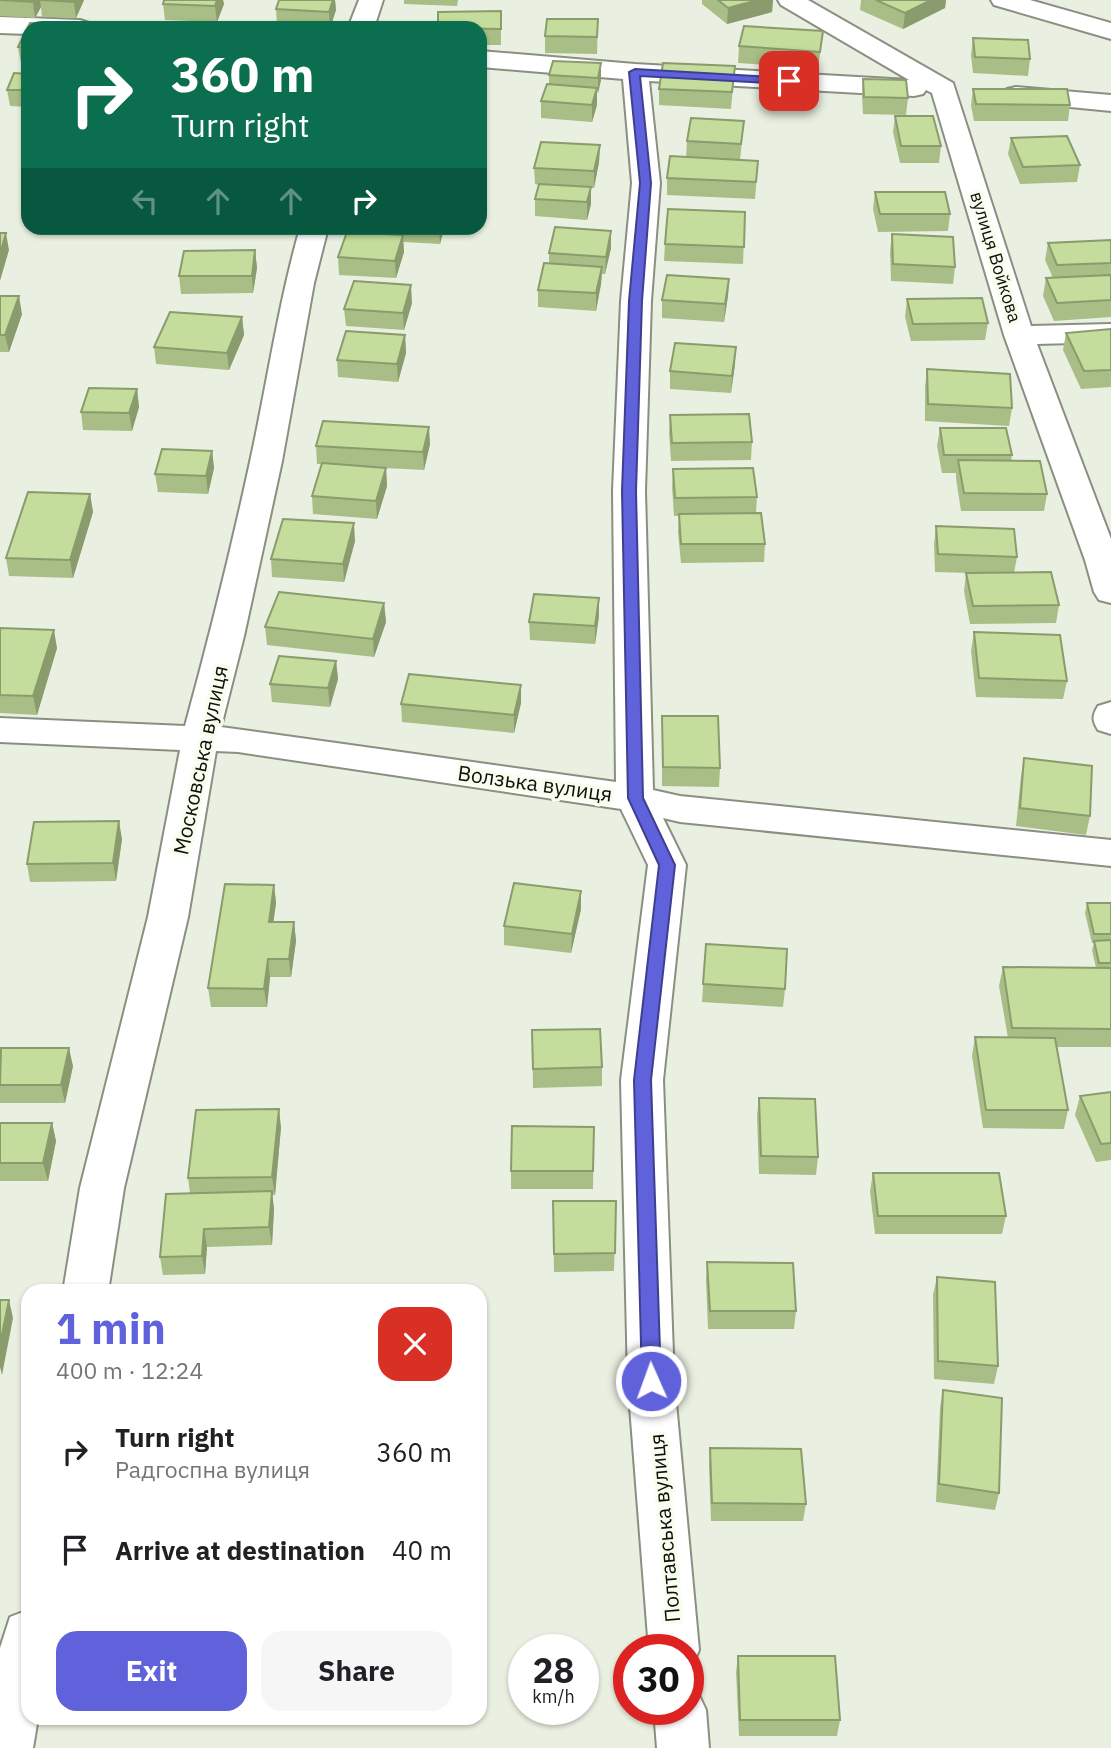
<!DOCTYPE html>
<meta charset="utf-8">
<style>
:root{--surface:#fff;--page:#f6f6f6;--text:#202124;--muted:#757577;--accent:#5f62da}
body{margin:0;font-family:"IBM Plex Sans",sans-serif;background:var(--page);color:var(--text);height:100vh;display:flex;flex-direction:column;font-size:26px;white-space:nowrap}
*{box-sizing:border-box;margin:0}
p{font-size:23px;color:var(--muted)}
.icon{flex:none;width:38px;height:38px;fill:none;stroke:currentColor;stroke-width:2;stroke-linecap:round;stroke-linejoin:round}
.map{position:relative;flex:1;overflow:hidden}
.sheet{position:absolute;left:21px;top:1284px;width:466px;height:441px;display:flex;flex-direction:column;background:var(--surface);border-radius:21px;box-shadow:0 2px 5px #0004}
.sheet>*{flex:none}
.banner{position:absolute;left:21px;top:21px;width:466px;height:214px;border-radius:21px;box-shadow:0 2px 5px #0004;background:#0b6e4f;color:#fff;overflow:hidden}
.speed{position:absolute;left:508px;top:1634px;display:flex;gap:14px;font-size:35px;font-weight:700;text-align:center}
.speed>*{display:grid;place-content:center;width:91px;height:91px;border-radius:50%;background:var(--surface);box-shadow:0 2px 5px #0004;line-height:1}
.speed small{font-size:18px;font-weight:400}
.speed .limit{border:10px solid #d22;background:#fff;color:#111}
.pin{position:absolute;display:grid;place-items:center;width:60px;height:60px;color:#fff;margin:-30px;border-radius:14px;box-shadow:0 4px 10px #0006}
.me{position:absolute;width:77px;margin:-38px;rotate:358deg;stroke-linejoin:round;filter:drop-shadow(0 0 5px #0008)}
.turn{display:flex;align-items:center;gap:24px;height:147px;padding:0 35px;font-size:32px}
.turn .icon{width:91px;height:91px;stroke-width:2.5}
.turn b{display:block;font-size:49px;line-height:60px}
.lanes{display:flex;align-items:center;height:66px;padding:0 35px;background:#0003;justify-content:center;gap:35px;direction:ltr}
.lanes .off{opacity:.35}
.round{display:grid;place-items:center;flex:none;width:74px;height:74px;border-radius:21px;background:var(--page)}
.summary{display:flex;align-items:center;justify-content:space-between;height:119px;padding:0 35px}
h1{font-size:42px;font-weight:800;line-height:52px;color:var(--accent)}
.primary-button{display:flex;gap:14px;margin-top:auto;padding:14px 35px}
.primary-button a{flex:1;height:80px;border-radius:21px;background:var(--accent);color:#fff;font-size:28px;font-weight:800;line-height:80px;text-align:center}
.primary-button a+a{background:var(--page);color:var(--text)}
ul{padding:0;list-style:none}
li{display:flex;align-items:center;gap:21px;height:98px;padding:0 35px}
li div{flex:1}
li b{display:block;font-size:26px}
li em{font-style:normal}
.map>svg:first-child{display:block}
</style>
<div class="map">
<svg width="1111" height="1748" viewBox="0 0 1111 1748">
<rect width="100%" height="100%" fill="#eaf0e1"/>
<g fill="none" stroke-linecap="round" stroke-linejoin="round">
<g stroke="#8a8f82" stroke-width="4">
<path id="street" d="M359 0H383L374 28H348Z
M778 0H808L953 83 1031 326 1111 324V342L1037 344 1111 539V603L1099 600 1094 592 1085 560 1004 335 932 93 926 90 923 94 914 96 649 81 660 183 651 301 645 491 653 790 680 796 1111 840V866L680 822 663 818 686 865 663 1080 674 1381 699 1650 692 1667 688 1668V1650H649L628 1381 621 1080 648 865 621 809 238 752 216 751 188 917 124 1188 108 1292H63L80 1188 148 917 180 750 0 742V718L185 726C209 638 231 550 250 462 267 384 278 305 300 228H328L314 283 282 461 244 636 221 727 616 782 613 491 621 301 632 183 623 79 480 67V51L635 64 909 80 781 5Z
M991 0H1030L1111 23V39L994 5Z
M0 17 80 20 89 23 93 28H28V34L0 33Z
M1016 87 1111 95V111L1007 101 1003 95 1007 89Z
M1111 702V734L1098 730C1092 720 1092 716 1098 706Z
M28 1610V1718H38L33 1748H0V1648L10 1617Z
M688 1689 698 1693 706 1710 709 1748H657L654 1710H688Z"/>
</g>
<use href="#street" fill="#fff" fill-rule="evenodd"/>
</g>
<path fill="#a9be86" d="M0 0H84L76 18 42 17 41 7 35 18 0 16Z
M164 0H223L224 4 217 22 165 20 163 4Z
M279 0H335L336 10 330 28 277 26 276 9Z
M404 0H458L457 6 404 4Z
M702 0H773L772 12 727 24 702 4Z
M861 0H946L945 8 903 29 860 10Z
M501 11V45H480V28Z
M598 19 597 54 545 53V36Z
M30 23 67 25V28H28V64L21 63 18 47Z
M973 38 1030 59 1028 76 973 73 971 55Z
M739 46 821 47 818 68 738 63Z
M601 63V80L597 94V105L592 122 541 118V101L549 84V75Z
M735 66 731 109 659 105V89Z
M28 74V107L10 106 7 90Z
M863 79 908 98 906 115 863 114 862 95Z
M973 89 1070 105 1068 121H974L971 105Z
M895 116 941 146 939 163H900L893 132Z
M744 121 740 160 758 161 755 199 667 195V178L686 157 687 141Z
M1011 138 1080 165 1077 182 1020 184 1008 154Z
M600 145 599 162 594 188H591V204L587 220 535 216V199L539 185 535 184 534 168Z
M875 192 950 214 948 231 878 232 873 209Z
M745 212 743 264 664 261 665 244Z
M383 228H444L440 244 403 242 404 252 396 278 339 275 338 257 383 234Z
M611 231V248L605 274H602L601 284 596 311 538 307V290L549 264V253Z
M892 234 955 267 953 284 891 281 890 251Z
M1111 240V317L1054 321 1043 296 1046 278H1053L1045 260 1048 243Z
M255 250 257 268 253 293 181 294 179 276Z
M729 279 728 296 724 322 662 318V300Z
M0 296 22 314 9 352H0Z
M907 299 988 323 985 340 911 341 905 317Z
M412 303 404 330 346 326 344 309Z
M242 317 244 335 229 370 156 364 154 347Z
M1111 329V387L1081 389 1063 350 1066 333Z
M405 335 406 353 398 382 338 377 337 360Z
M735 364 731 393 670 389V371Z
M927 369 1012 408 1009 426 925 421V387Z
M137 389 139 407 132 431 83 430 81 412Z
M670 415 752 442 751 460 671 461 669 433Z
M940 428 1012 455 1011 461 1047 494 1044 511H961L956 478V473H942L937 446Z
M430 444 424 470 384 468H386L387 486 377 519 313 514 312 496 322 464H317L316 446Z
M212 451 214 468 208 494 158 492 155 474Z
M673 469 757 497 756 513 765 544 764 562 681 563 678 532 679 516H674L672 487Z
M90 494 93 512 73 578 9 576 6 558Z
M936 526 1017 557 1014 573 1059 605 1056 623 970 624 964 591 966 573H970L935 572 934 544Z
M355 541 344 582 272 577 271 559Z
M384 603 386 622 374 657 267 645 265 627Z
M599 616 595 644 530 640 529 622Z
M0 628 57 648 37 715 0 713Z
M974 632 1067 681 1063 699 976 697 971 651Z
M336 661 338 679 330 707 272 702 270 684Z
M521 685V703L514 733 402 722 401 704Z
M662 716 720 768 719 787 662 786Z
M1024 758 1090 816 1086 835 1016 826 1021 776Z
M122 839 116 881 30 882 27 864Z
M274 885 276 903 273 922H294L296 941 291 977H270L267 1007H211L208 988Z
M581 891V909L571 953 504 945V926Z
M1087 903H1111V1047H1057L1068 1110 1064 1129 983 1128 972 1056 975 1037 1008 1038 999 986 1003 967 1096 968 1092 950 1094 943H1092L1085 913Z
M706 944 785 989 783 1007 702 1002Z
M532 1030 602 1067V1086L533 1088Z
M0 1051 73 1066 65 1103H0Z
M1111 1092V1160L1096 1162 1075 1115 1080 1096Z
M759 1098 818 1157 816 1175 759 1174 757 1116Z
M0 1123H52L56 1141 48 1181H0Z
M281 1127 275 1195H272L274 1209 272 1245 207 1247 205 1274 163 1275 160 1257 190 1193 188 1178Z
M594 1127 593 1189H511V1171Z
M873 1173 1006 1216 1002 1234H875L870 1191Z
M616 1201 614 1271 554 1272 553 1219Z
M707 1262 796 1311 794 1329H708L706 1280Z
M937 1277 998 1366 994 1384 934 1379 933 1295Z
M943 1390 999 1493 995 1510 936 1502 940 1408Z
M710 1448 806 1504 803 1521H711L709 1466Z
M738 1656 840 1720 837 1736H739L736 1672Z"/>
<path fill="#8a9b6d" d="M34 0H45L40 1 41 7 35 18 33 2Z
M74 0H84L76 18 74 2Z
M217 0H223L224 4 217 22 215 6Z
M333 0H335L336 10 330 28 329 12Z
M758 0H773L772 12 727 24 728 8Z
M931 0H946L945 8 903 29 905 13Z
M601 63V80L598 94V78Z
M597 88V105L592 122V105Z
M600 145 599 162 594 188V171Z
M591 187V204L587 220V202Z
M439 228H444L440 244Z
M611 231V248L605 274 606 257Z
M6 233 9 250 0 281V254Z
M403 235 404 252 396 278 395 261Z
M255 250 257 268 253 293 252 276Z
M602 267 601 284 596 311V293Z
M729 279 728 296 724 322 725 304Z
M411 285 412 303 404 330 403 313Z
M19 296 22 314 9 352 5 335Z
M242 317 244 335 229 370 227 353Z
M405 335 406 353 398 382 397 364Z
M736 347 735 364 731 393 732 376Z
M137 389 139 407 132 431 129 413Z
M429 427 430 444 424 470 423 452Z
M212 451 214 468 208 494 206 476Z
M386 468 387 486 377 519 376 501Z
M90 494 93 512 73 578 70 560Z
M354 523 355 541 344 582 343 564Z
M599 598V616L595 644V626Z
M384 603 386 622 374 657 373 639Z
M54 630 57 648 37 715 33 696Z
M336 661 338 679 330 707 328 688Z
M521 685V703L514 733V715Z
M119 821 122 839 116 881 113 863Z
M274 885 276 903 271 940 269 922Z
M581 891V909L571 953 572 934Z
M294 922 296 941 291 977 289 959Z
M268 959 270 977 267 1007 264 989Z
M69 1048 73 1066 65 1103 61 1085Z
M279 1109 281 1127 275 1195 272 1177Z
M52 1123 56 1141 48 1181 43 1163Z
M272 1191 274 1209 272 1245 269 1227Z
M204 1229 207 1247 205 1274 202 1256Z
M9 1300 13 1318 2 1375 0 1367V1344Z"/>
<path fill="#c5dd9c" stroke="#8a9b6d" stroke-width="2" d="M0 0H34L33 2Z
M40 0H74V2Z
M164 0H217L215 6 163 4Z
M279 0H333L329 12 276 9Z
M718 0H758L728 8Z
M876 0H931L905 13Z
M501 11V29L438 28V12Z
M547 19H598L597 37 545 36Z
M30 23 67 25 65 28H28V48L18 47Z
M744 26 823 31 820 52 739 46Z
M973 38 1028 40 1030 59 975 57Z
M553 61 601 63 598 78 549 75Z
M663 63 735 66 732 92 659 89Z
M14 73 28 74V90H7Z
M863 79 906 80 908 98 864 97Z
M547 84 597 88 592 105 541 101Z
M973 89H1067L1070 105 976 104Z
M895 116H933L941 146H901Z
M691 118 744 121 741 144 687 141Z
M1067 136 1080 165 1023 167 1011 138Z
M541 142 600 145 594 171 534 168Z
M670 156 758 161 756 182 667 178Z
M539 184 591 187 587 202 535 199Z
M875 192H945L950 214H880Z
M668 209 745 212 744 247 665 244Z
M555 227 611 231 606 257 549 253Z
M347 232 403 235 395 261 338 257Z
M0 233H6L0 254Z
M892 234 953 237 955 267 893 264Z
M1111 240V263L1057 265 1048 243Z
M255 250 252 276H179L184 251Z
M544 263 602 267 596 293 538 290Z
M667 275 729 279 725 304 662 300Z
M1111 275V300L1057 303 1046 278Z
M354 281 411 285 403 313 344 309Z
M0 296H19L5 335H0Z
M982 298 988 323 913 324 907 299Z
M170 312 242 317 227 353 154 347Z
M1111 329V370L1084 371 1066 333Z
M346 331 405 335 397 364 337 360Z
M675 343 736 347 732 376 670 371Z
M927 369 1010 374 1012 408 928 404Z
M89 388 137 389 129 413 81 412Z
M749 414 752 442 672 443 670 415Z
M323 421 429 427 423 452 316 446Z
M940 428H1006L1012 455H944Z
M162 449 212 451 206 476 155 474Z
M958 460 1040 461 1047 494 964 493Z
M322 463 386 468 376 501 312 496Z
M753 468 757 497 675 498 673 469Z
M28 492 90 494 70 560 6 558Z
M761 513 765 544H681L679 514Z
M283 519 354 523 343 564 271 559Z
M936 526 1014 529 1017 557 938 554Z
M1051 572 1059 605 973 606 966 573Z
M279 592 384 603 373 639 265 627Z
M534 594 599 598 595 626 529 622Z
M0 628 54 630 33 696 0 695Z
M974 632 1060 635 1067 681 979 678Z
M279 656 336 661 328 688 270 684Z
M409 674 521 685 514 715 401 704Z
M662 716H718L720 768 663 767Z
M1024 758 1092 766 1090 816 1020 808Z
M119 821 113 863 27 864 34 822Z
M514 883 581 891 572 934 504 926Z
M225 884 274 885 269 922H294L289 959H268L264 989 208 988Z
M1087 903H1111V934H1094Z
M1111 940V963H1099L1094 941Z
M706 944 787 949 785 989 703 984Z
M1003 967 1111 968V1029L1012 1028Z
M600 1029 602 1067 533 1069 532 1030Z
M975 1037 1055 1038 1068 1110H986Z
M1 1048H69L61 1085H0Z
M1111 1092V1143L1101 1144 1080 1096Z
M759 1098 815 1099 818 1157 761 1156Z
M279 1109 272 1177 188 1178 196 1110Z
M0 1123H52L43 1163H0Z
M512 1126 594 1127 593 1171H511Z
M873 1173H999L1006 1216H878Z
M272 1191 269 1227 204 1229 202 1256 160 1257 166 1194Z
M553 1201H616L615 1253 554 1254Z
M707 1262 793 1263 796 1311H710Z
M937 1277 995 1282 998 1366 938 1361Z
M0 1300H9L0 1344Z
M943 1390 1002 1398 999 1493 939 1484Z
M710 1448 801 1449 806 1504 712 1503Z
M738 1656H835L840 1720H740Z"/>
<path fill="#5f62da" stroke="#3e408e" stroke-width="2" d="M635 69 789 78 795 81 789 84 640 76 651 183 642 301 636 491 643 798 675 865 651 1080 661 1381 658 1387 651 1389 644 1387 642 1381 634 1080 659 865 628 798 622 491 629 301 640 183 629 72Z"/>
<g text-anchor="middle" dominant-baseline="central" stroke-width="7" stroke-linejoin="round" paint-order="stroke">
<g font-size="18" fill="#0e100b" stroke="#f7feee">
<text transform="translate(996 257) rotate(73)">вулиця Войкова</text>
</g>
<g font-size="21" fill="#0e100b" stroke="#f7feee">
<text transform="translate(200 760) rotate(-78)">Московська вулиця</text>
<text transform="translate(535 783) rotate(8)">Волзька вулиця</text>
<text transform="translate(664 1528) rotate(-95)">Полтавська вулиця</text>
</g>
</g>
</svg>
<div class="speed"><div>28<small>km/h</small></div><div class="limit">30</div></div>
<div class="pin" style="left:789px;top:81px;background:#d93025"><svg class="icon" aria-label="arrive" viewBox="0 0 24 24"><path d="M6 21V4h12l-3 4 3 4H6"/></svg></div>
<svg class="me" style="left:651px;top:1381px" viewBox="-20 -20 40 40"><circle r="17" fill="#5f62da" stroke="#fff" stroke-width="3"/><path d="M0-11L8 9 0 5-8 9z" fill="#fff"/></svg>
<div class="banner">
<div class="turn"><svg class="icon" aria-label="right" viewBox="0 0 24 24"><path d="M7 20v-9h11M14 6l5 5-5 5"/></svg><div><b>360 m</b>Turn right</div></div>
<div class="lanes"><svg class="icon off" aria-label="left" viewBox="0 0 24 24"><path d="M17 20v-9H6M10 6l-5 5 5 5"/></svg><svg class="icon off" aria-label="ahead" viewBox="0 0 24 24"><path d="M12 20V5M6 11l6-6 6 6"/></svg><svg class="icon off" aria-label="ahead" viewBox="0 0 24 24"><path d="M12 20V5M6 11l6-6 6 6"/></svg><svg class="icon" aria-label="right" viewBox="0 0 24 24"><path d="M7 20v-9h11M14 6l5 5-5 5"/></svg></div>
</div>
<section class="sheet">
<div class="summary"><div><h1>1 min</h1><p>400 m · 12:24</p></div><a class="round" style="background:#d93025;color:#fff"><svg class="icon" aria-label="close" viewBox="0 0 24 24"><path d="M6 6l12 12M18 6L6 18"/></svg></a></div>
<ul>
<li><svg class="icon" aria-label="right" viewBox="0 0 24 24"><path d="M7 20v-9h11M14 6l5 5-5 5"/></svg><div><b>Turn right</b><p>Радгоспна вулиця</p></div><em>360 m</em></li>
<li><svg class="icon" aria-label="arrive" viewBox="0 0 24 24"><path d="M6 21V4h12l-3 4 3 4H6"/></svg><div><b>Arrive at destination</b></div><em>40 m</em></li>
</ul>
<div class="primary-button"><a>Exit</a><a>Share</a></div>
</section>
</div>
